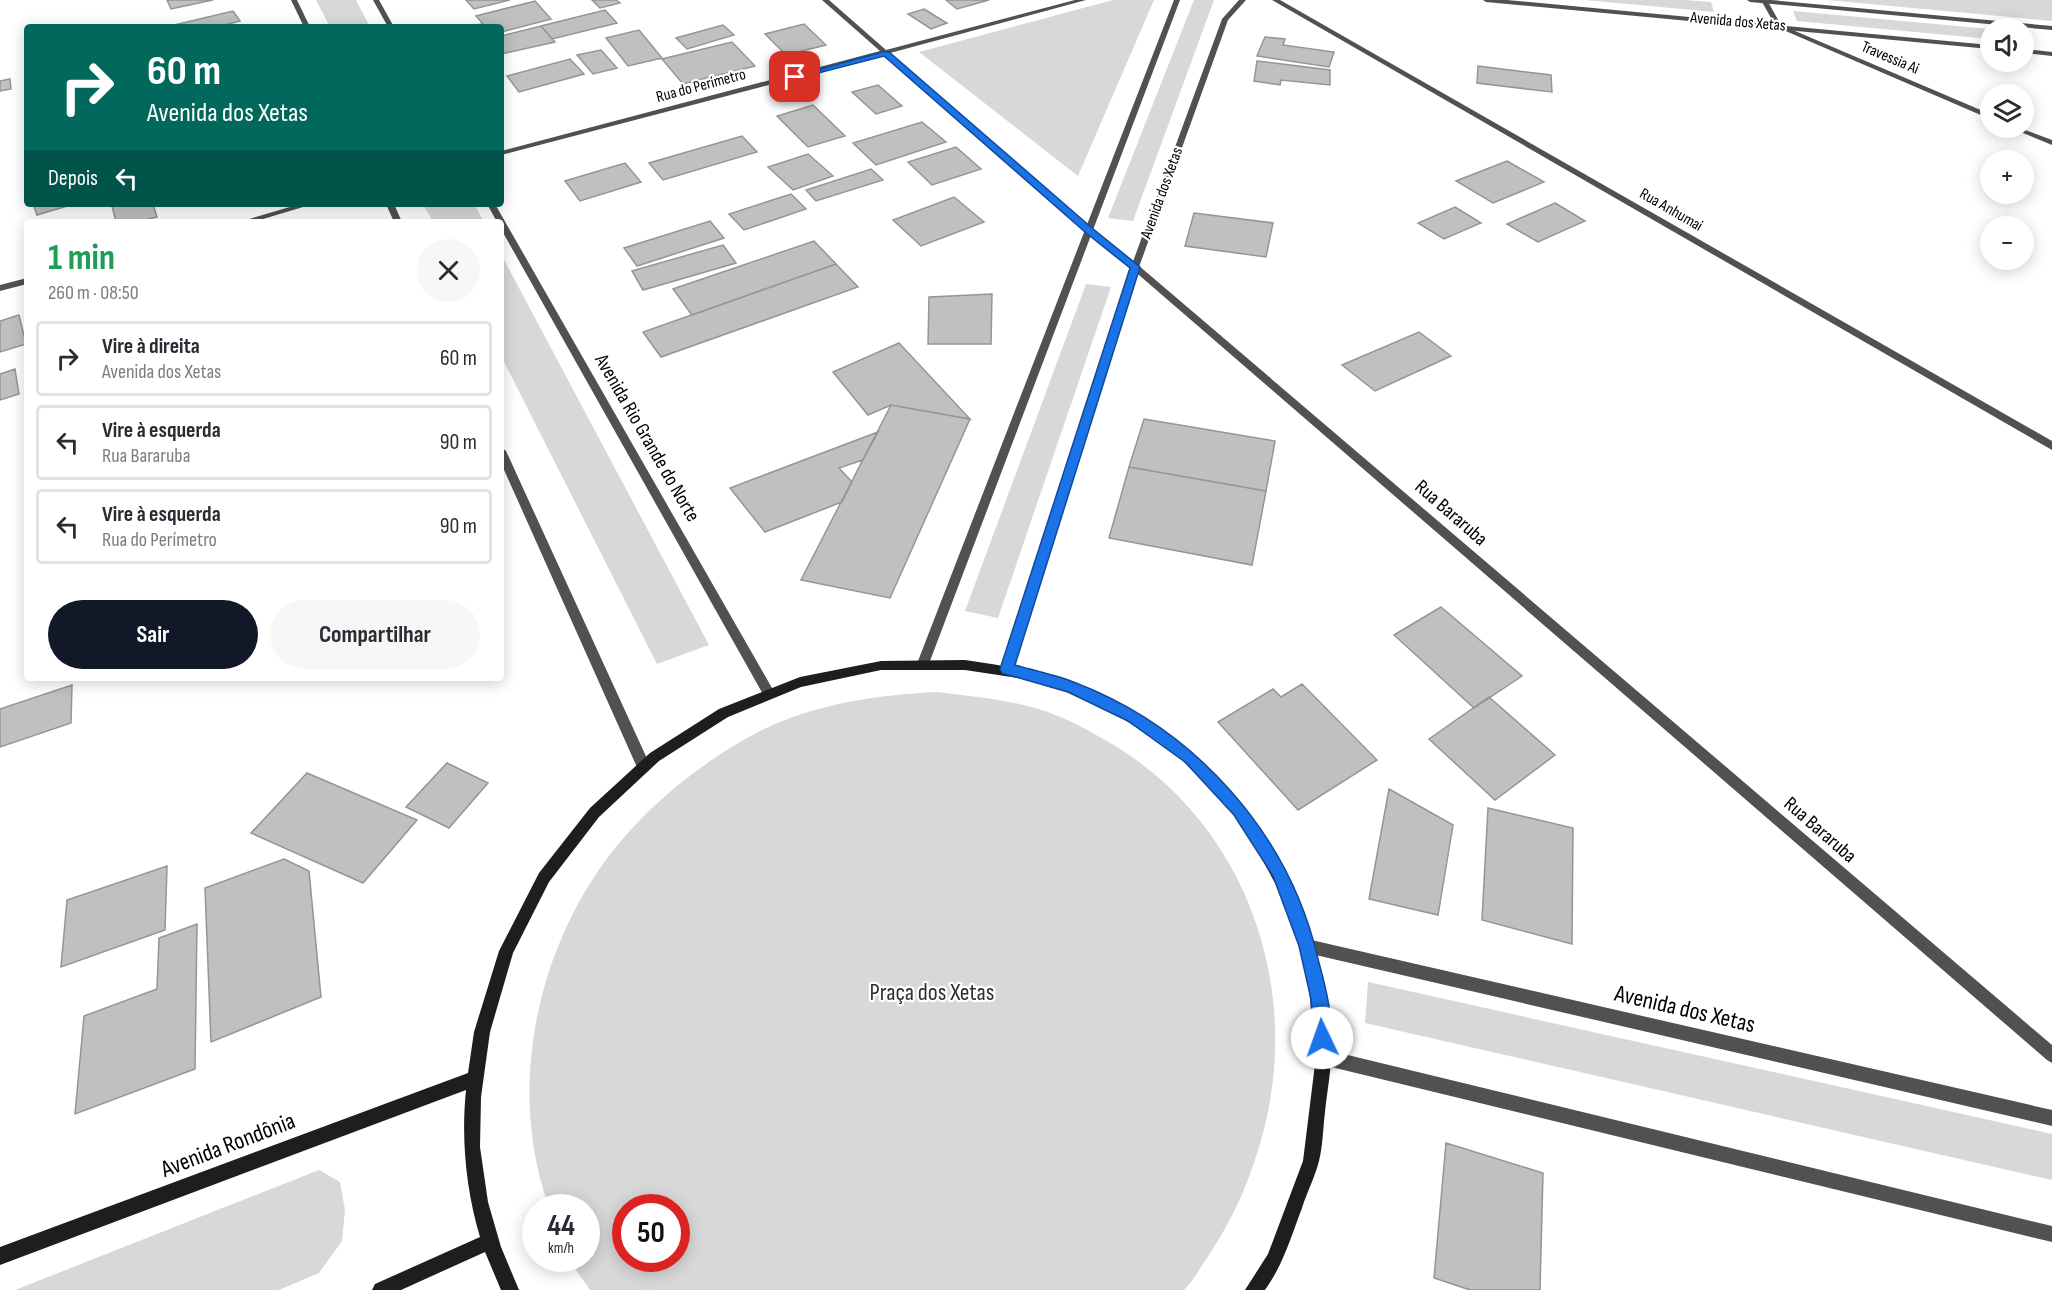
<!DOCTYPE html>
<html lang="pt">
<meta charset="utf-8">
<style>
:root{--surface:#fff;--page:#f7f7f7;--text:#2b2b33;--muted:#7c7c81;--line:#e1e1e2;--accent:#111827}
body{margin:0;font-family:"Sofia Sans Condensed",sans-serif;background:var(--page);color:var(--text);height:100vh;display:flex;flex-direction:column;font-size:22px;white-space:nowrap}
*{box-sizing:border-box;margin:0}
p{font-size:20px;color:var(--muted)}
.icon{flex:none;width:33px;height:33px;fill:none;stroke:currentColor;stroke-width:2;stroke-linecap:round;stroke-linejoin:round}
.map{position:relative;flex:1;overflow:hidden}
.sheet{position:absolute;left:24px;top:219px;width:480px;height:462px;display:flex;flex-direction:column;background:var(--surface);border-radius:6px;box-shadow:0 3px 15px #0003}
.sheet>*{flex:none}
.top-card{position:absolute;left:24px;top:24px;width:480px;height:183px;border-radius:6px;box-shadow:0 3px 15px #0003;background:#00695c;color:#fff;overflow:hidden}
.tools{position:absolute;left:1980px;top:18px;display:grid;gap:12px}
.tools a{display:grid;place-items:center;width:54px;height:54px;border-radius:50%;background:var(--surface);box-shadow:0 3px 15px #0003;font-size:30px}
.speed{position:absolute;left:522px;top:1194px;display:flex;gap:12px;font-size:30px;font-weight:700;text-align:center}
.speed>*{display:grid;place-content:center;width:78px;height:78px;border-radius:50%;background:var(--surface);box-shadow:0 3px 15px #0003;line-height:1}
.speed small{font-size:15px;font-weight:400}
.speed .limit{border:9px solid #d22;background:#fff;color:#111}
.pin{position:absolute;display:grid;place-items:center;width:51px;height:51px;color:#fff;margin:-26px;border-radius:12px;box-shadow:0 3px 9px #0006}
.me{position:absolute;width:66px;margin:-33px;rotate:357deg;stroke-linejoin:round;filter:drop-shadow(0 0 4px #0008)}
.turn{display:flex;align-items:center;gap:21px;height:126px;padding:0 24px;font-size:27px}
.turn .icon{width:78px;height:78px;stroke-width:2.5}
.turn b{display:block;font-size:42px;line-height:51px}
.then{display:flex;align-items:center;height:57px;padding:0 24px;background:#0003;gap:12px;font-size:22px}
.round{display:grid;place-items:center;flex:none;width:63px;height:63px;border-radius:32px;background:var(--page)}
.summary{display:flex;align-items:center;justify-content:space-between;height:102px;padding:0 24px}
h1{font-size:36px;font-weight:700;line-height:45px;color:#1e9e55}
.cta{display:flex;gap:12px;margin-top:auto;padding:12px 24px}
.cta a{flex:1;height:69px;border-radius:36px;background:var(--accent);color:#fff;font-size:24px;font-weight:700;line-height:69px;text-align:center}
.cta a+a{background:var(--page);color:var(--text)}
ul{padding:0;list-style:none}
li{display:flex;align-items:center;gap:18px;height:75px;margin:0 12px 9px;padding:0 12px;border:3px solid var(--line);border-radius:6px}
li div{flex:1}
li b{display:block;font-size:22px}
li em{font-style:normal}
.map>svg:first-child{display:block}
</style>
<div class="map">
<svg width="2052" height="1290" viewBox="0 0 2052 1290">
<rect width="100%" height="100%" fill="#fff"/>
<path fill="#d8d8d8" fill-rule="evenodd" d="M316 0H356L370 27H330Z
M1113 0H1154L1078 176 919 52Z
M1194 0H1214L1133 221 1108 218Z
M1585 0H1685L1711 2 1714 12Z
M1827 0H2052V21Z
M1793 11 1990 29V39L1797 21Z
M423 204H474L484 222H433Z
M501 254 709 645 657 664 501 356Z
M1086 284 1111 287 998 618 965 611Z
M937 692C970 696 1003 699 1035 708 1060 715 1083 727 1105 740 1242 817 1302 979 1264 1129 1251 1179 1234 1218 1205 1261 1199 1270 1193 1281 1184 1290H590L568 1259 586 1258V1208L549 1207C509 1097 533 967 598 871 638 813 696 765 758 732 813 704 876 695 937 692ZM626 1208H676V1258H626Z
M1368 982 2052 1134V1180L1365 1023Z
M319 1170 340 1182 345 1210 342 1241 319 1273 279 1290H15Z"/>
<path fill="#c0c0c0" stroke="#959595" stroke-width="1.5" d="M167 0H213L171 9Z
M466 0H510L474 9Z
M592 0H616L620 3 600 8Z
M946 0H989L957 9Z
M535 1 551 19 501 32V27L476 25 483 24 476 16Z
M924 9 947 23 931 29 908 14Z
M605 10 617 23 552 39 541 26Z
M233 11 240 21 217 27 170 26Z
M804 24 826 45 786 55 765 34Z
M723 25 734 35 687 49 676 38Z
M541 26 555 42 501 54V36Z
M639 30 662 58 628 66 606 38Z
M1265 37 1285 39 1283 45 1334 52 1329 67 1257 56Z
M732 42 755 66 683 84 662 59Z
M601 50 617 68 593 74 577 55Z
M570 59 584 74 519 92 507 76Z
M1257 61 1330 70V85L1281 80 1280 85 1254 81Z
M1478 66 1551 75 1552 92 1477 83Z
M10 79 11 89 0 91V81Z
M878 85 902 106 876 114 852 92Z
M813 105 845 136 808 147 777 116Z
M922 122 946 142 876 165 853 143Z
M742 136 757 152 663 180 649 163Z
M956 147 981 169 932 185 908 162Z
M808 154 833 176 793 190 768 167Z
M1507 161 1544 182 1493 203 1456 181Z
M625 163 641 182 580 201 565 181Z
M871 169 883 180 816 201 806 190Z
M791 194 806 209 744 230 729 214Z
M954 197 984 222 921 246 893 220Z
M1555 203 1585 221 1538 242 1507 224Z
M33 204H74L37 215Z
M120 204H153L157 217 137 222H116L112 206Z
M1455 207 1481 223 1444 239 1418 223Z
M1194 213 1273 223 1266 257 1185 246Z
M710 221 724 238 637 266 624 248Z
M814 241 836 264 692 315 673 289Z
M723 245 736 263 643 290 632 271Z
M836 264 858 287 661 357 643 332Z
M992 294 991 344H928L929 297Z
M19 315 26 344 0 352V321Z
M1419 332 1451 356 1375 391 1342 365Z
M899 343 970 419 891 405 868 415 833 372Z
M15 369 19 394 0 400V374Z
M891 405 970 419 890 598 801 580Z
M1144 419 1275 441 1266 491 1129 467Z
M878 432 863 460 839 468 852 482 842 502 765 532 730 488Z
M1129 467 1266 491 1252 565 1109 538Z
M1441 607 1522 676 1474 708 1394 635Z
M1302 684 1377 760 1298 810 1218 722 1273 689 1281 697Z
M72 685 71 723 0 747V709Z
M1489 697 1555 755 1495 800 1429 739Z
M447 763 488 783 449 828 406 807Z
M307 773 417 820 363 883 251 833Z
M1389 789 1453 825 1438 915 1369 899Z
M1488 808 1573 828 1572 944 1482 920Z
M284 859 309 871 321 997 211 1042 205 888Z
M167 866 165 930 61 967 67 900Z
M197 924 195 1069 75 1114 84 1016 157 989 159 938Z
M1446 1143 1543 1173 1540 1290H1470L1434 1278Z"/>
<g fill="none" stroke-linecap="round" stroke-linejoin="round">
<path fill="#515151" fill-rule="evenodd" d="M822 0H829L886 50 1075 0H1086L890 53 1091 228 1138 265 2052 1045V1063L2047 1060 1132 269 1085 232 883 55 501 155V151L880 51Z
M1272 0H1280L2052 441V450Z
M1761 0H1767L1781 25 1990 114V119L1776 27Z
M2011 128H2020L2052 140V145Z
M300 204H313L253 222H239Z
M27 278V284L0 291V285Z"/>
<path fill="#515151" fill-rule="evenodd" d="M291 0H297L310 27H304Z
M373 0H379L394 27H388Z
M1174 0H1180L930 661 928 664H920L918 661Z
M1239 0H1246L1228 20 1139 267 1013 669 1011 672H1003L1001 669 1131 267 1222 19Z
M1483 0H1507L1990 45V49L1486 2Z
M1747 0H1771L2052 26V30L1750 2Z
M2024 49 2052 52V56L2024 53Z
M386 204H394L402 222H394Z
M487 204H495L772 688 774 692 772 696H764L501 229V222H497Z
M501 447 506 451 650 765 648 769 643 771 638 769 636 765 501 463Z
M1307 939 2052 1110V1126L1307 953 1302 951 1300 946 1302 941Z
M1323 1049 2052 1226V1242L1323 1065 1318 1062 1315 1057 1318 1052Z"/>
<path fill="#1e1e1e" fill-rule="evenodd" d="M965 660C1010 666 1054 675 1096 693 1236 754 1329 901 1331 1053 1331 1073 1327 1092 1325 1112 1323 1128 1323 1145 1319 1161 1315 1177 1307 1192 1302 1208 1291 1237 1283 1265 1265 1290H1245L1268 1254 1303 1161 1315 1064 1314 1031 1308 983 1294 926 1282 896 1251 839 1231 811 1208 785 1183 761 1156 740 1111 711 1064 691 1018 678 965 670H881L801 687 728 717 659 761 599 817 549 882 513 953 490 1032 481 1097 480 1147 488 1202 501 1247 519 1290H501L485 1252 401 1290H372L375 1284 480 1237C466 1190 461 1139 466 1090L0 1265V1247L468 1073 474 1032 499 951 539 873 590 808 650 753 719 709 800 677 881 661Z"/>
</g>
<path fill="#1a73e8" stroke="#114b97" stroke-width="1.5" d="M883 52H889L1092 228 1140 267 1015 665C1035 671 1057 675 1076 683 1195 729 1289 833 1318 959 1324 981 1336 1023 1328 1044L1322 1046 1315 1044 1313 1038 1311 999 1299 946 1273 876 1234 815 1185 762 1128 721 1068 692 1002 673 1000 669 1130 268 1085 232 884 56 795 79 791 77Z"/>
<g text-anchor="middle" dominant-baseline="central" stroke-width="4.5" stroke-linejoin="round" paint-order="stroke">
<g font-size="16" fill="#000" stroke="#fff">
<text transform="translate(1738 22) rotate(5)">Avenida dos Xetas</text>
<text transform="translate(1890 58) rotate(23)">Travessia Ai</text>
<text transform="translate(701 86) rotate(-15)">Rua do Perímetro</text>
<text transform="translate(1162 193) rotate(-70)">Avenida dos Xetas</text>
<text transform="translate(1671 210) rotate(30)">Rua Anhumai</text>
</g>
<g font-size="20" fill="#000" stroke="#fff">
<text transform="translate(647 438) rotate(60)">Avenida Rio Grande do Norte</text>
<text transform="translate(1451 513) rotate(41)">Rua Bararuba</text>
<text transform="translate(1820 830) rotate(41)">Rua Bararuba</text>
</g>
<g font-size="24" fill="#2f2f2f" stroke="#fff">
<text x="932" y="992">Praça dos Xetas</text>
</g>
<g font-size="24" fill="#000" stroke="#fff">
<text transform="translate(1685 1009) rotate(13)">Avenida dos Xetas</text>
<text transform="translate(228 1145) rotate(-21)">Avenida Rondônia</text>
</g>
</g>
</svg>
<div class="tools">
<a><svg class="icon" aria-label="sound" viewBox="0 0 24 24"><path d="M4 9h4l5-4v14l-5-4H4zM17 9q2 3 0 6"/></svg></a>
<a><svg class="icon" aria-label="layers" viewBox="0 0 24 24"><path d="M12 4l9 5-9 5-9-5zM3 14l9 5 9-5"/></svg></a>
<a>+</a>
<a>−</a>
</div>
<div class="speed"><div>44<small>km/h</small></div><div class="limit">50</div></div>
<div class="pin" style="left:795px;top:77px;background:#d93025"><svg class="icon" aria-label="arrive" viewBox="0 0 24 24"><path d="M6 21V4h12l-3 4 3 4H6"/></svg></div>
<svg class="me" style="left:1322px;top:1038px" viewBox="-20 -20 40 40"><circle r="19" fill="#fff"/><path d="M0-13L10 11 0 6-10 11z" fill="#1a73e8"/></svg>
<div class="top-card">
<div class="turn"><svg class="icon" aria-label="right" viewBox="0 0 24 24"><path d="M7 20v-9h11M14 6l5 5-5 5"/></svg><div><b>60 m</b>Avenida dos Xetas</div></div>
<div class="then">Depois<svg class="icon" aria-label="left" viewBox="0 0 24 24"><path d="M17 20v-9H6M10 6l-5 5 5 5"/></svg></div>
</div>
<section class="sheet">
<div class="summary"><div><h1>1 min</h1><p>260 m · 08:50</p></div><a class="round"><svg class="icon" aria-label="close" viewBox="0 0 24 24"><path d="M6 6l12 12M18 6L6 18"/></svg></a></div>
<ul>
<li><svg class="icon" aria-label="right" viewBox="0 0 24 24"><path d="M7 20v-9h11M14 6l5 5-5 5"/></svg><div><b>Vire à direita</b><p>Avenida dos Xetas</p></div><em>60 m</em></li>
<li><svg class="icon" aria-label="left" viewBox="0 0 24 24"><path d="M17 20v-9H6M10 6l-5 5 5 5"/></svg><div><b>Vire à esquerda</b><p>Rua Bararuba</p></div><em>90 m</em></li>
<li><svg class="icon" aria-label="left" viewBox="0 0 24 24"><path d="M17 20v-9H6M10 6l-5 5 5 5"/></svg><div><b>Vire à esquerda</b><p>Rua do Perímetro</p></div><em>90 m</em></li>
</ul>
<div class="cta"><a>Sair</a><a>Compartilhar</a></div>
</section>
</div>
